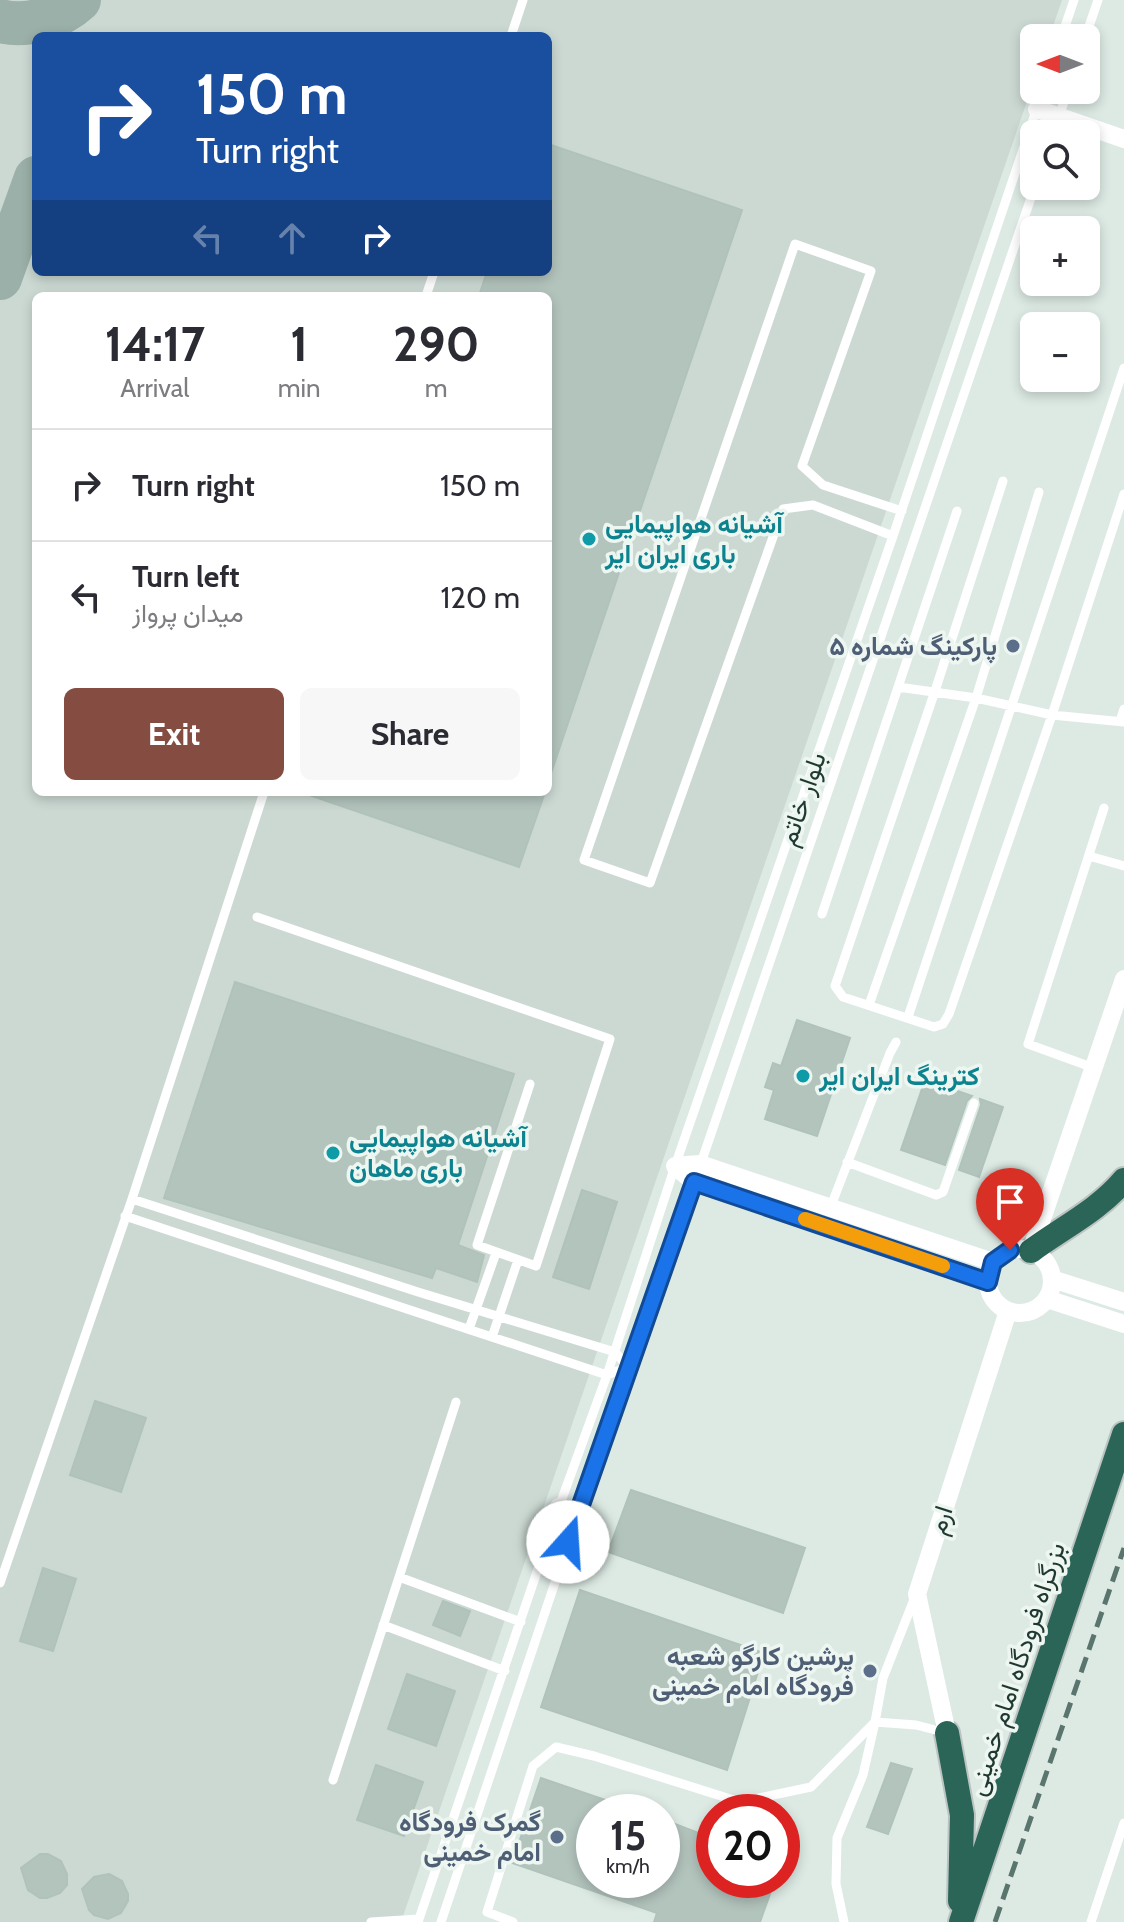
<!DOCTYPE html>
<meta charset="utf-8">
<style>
:root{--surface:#fff;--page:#f7f7f7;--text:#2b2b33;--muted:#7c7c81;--line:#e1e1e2;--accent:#854c41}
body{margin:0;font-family:Cabin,Vazirmatn,sans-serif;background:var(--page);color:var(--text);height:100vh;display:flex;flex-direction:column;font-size:30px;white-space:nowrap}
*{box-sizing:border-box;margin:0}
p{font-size:26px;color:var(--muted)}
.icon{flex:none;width:44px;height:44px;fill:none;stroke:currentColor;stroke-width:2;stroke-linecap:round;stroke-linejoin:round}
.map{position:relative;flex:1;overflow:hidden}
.drawer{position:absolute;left:32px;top:292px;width:520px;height:504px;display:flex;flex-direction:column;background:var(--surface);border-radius:12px;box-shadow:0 4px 12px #0003}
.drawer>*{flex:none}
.top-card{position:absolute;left:32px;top:32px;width:520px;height:244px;border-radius:12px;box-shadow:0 4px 12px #0003;background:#1a4fa0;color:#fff;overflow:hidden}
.needle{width:52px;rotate:270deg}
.buttons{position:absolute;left:1020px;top:24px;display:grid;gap:16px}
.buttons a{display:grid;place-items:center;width:80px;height:80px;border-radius:12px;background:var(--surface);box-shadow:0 4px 12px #0003;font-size:40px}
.speed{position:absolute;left:576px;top:1794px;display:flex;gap:16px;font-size:40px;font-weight:700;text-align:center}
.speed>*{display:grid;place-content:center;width:104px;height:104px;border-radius:50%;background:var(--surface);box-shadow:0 4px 12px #0003;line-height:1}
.speed small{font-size:20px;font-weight:400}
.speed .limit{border:12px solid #d22;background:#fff;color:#111}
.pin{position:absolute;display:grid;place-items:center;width:68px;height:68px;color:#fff;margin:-82px -34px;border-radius:50% 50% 50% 0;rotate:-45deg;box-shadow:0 0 8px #0007}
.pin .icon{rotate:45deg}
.me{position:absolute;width:88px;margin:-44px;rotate:19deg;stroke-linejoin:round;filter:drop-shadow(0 0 6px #0008)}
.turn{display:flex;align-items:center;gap:28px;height:168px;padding:0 32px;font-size:36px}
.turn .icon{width:104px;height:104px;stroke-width:2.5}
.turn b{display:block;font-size:56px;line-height:68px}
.lanes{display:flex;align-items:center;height:76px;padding:0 32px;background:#0003;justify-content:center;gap:40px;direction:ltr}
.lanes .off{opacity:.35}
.eta{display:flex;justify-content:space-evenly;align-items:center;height:136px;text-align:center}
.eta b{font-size:48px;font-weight:700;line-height:56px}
.primary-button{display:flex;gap:16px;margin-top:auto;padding:16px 32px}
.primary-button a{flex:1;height:92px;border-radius:12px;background:var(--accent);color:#fff;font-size:32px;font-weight:700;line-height:92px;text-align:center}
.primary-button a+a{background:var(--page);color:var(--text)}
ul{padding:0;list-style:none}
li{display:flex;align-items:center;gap:24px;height:112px;padding:0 32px;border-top:2px solid var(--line)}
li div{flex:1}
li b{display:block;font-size:30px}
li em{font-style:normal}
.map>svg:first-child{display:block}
</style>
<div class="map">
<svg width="1124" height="1922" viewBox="0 0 1124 1922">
<rect width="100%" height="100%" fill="#ddeae4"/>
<path fill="#ccd9d3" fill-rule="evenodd" d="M0 0H1062L1049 38H1034V81L401 1922H0ZM36 36H548V272H36ZM36 296H548V792H36Z"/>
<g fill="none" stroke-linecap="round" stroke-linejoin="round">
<path stroke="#9bb0a8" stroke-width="44" d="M0 21C26 28 60 18 79 0
M0 278 36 178"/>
</g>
<path fill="#b3c4bd" stroke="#b0c3ba" stroke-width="2" d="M548 144 742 210 550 776H548V296H479L487 272H548Z
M307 792H545L519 867 306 794Z
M235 982 514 1074 458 1245 484 1255 477 1282 436 1268 432 1278 164 1198Z
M797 1020 850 1038 817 1136 765 1119 774 1090 765 1087 773 1063 781 1066Z
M925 1080 972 1096 967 1101 945 1165 901 1150Z
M980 1099 1003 1107 979 1177 959 1170 981 1105Z
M582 1190 617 1202 589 1289 553 1277Z
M95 1401 146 1418 121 1492 70 1475Z
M631 1490 805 1548 783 1613 608 1552Z
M43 1568 76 1579 53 1651 20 1641Z
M580 1590 764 1653 727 1770 541 1707Z
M443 1601 470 1611 460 1636 433 1625Z
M407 1674 455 1691 436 1746 388 1729Z
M891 1763 912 1769 888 1834 867 1827Z
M376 1765 423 1782 404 1836 357 1820Z
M541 1778 635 1810 634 1812H594V1880H662V1819L714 1839V1880H775L760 1922H654L657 1913 512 1863Z
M40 1854H48L61 1861 67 1874V1885L60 1893 47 1898H40L28 1890 21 1868Z
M109 1874 122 1881 128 1894V1901L121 1913 108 1919 94 1915 89 1910 82 1889 94 1877Z"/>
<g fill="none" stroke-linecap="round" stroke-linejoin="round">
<g stroke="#bcc4c1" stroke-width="28">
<path id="highway" d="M1031 1251C1062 1228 1099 1210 1124 1180
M947 1733 962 1815 960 1901
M961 1922 1124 1434"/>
</g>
<path stroke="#fff" stroke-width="9" d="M511 36 523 0
M1061 38 1074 0
M1085 38 1098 0
M1053 134 1068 90
M426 296 434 272
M1003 481 935 691 835 986 843 997 934 1027 943 1024 949 1014 1052 715 1124 494
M893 536 813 505 783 509 650 883 584 860 795 244 871 271 802 466 823 485 902 511
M898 687 976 698 1052 715 1124 722
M1120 721 1124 709
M1089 856 1124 866
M822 914 957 511
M257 917 610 1039 536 1266 477 1245 530 1084
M869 1005 976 698 1039 492
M908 1017 1124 368
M1094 1068 1028 1044 1104 808
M847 1162 936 1195 943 1192 974 1103
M700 1166 1035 186
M829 1211 890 1053 896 1042
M125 1216 607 1375 628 1367 615 1352 418 1292 132 1199
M469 1329 496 1253
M492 1337 518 1260
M399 1577 521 1622
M0 1583 132 1199 264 792
M915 1597 883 1678 875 1722 916 1725 947 1733
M383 1625 505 1671
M333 1780 456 1402
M371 1922 419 1919
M418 1922 559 1507 607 1375 675 1166 893 536 1043 90
M441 1922 578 1514 695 1180
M513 1922 487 1912 533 1766 556 1747 594 1756 740 1802 811 1787 875 1722
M844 1922 836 1884 837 1838 863 1775 875 1722
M1091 1922 1124 1823"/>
<path stroke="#fff" stroke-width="18" d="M1037 109 1124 139
M988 1281a32 32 0 1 1 64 0a32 32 0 1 1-64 0Z
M1031 1251 1124 979
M1052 1279 1124 1302
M988 1282 694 1182 675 1166 700 1164 993 1262
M1047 1299 1124 1324
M559 1507 578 1514
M947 1733 917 1594 1008 1311"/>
<use href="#highway" stroke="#2b6557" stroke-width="24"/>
<path stroke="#59756d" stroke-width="5" stroke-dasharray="16 8" stroke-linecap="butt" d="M995 1922 1124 1548"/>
</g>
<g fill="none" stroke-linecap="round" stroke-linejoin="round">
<g stroke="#114b97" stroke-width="20">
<path id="route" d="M568 1542 694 1182 988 1282 993 1262 1010 1250"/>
</g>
<use href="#route" stroke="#1a73e8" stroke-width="14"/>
<path stroke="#f59e0b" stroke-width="14" d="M805 1219 943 1266"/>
</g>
<g fill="#0f9aa8" stroke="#eef6f2" stroke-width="3">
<circle cx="589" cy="539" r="8"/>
<circle cx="803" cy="1076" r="8"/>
<circle cx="333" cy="1153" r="8"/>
</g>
<g fill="#5c6f8a" stroke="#eef6f2" stroke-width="3">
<circle cx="1013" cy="646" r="8"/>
<circle cx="870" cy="1671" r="8"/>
<circle cx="557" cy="1837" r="8"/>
</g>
<g text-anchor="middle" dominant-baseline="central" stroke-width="7" stroke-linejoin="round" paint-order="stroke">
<g font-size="26" font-weight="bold" fill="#0d838f" stroke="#eef6f2" text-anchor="start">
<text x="605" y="524">آشیانه هواپیمایی<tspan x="605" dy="30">باری ایران ایر</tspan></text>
<text x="819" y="1076">کترینگ ایران ایر</text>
<text x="349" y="1138">آشیانه هواپیمایی<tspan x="349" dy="30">باری ماهان</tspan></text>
</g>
<g font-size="26" font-weight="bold" fill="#4e5e75" stroke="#eef6f2" text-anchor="end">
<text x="997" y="646">پارکینگ شماره ۵</text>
<text x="854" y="1656">پرشین کارگو شعبه<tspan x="854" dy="30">فرودگاه امام خمینی</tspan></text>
<text x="541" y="1822">گمرک فرودگاه<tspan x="541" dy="30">امام خمینی</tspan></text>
</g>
<g font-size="26" fill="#1f3931" stroke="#eef6f2">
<text transform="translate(802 799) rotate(-71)">بلوار خاتم</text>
<text transform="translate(940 1520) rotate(-72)">ارم</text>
<text transform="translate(1016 1669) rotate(-72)">بزرگراه فرودگاه امام خمینی</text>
</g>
</g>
</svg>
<div class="buttons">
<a><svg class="needle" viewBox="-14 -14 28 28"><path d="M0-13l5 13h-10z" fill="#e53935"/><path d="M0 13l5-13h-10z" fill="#7c7c81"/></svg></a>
<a><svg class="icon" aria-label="search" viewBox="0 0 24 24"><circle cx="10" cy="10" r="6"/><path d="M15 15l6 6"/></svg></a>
<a>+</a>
<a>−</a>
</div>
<div class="speed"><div>15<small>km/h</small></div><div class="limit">20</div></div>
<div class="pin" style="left:1010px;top:1250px;background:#d93025"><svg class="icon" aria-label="arrive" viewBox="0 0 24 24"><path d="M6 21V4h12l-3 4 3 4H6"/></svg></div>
<svg class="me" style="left:568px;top:1542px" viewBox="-20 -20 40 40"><circle r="19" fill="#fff"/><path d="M0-13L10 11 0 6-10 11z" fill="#1a73e8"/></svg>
<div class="top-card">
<div class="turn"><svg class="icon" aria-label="right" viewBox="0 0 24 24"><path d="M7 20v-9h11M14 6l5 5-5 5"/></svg><div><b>150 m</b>Turn right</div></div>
<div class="lanes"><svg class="icon off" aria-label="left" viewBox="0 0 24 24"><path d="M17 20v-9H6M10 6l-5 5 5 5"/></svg><svg class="icon off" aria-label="ahead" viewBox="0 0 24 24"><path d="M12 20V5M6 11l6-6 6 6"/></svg><svg class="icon" aria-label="right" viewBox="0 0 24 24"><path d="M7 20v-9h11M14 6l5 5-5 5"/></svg></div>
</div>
<section class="drawer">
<div class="eta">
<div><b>14:17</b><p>Arrival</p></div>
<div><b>1</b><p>min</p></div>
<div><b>290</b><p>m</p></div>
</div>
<ul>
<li><svg class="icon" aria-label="right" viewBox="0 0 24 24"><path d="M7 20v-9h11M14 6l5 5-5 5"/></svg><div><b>Turn right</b></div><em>150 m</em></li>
<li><svg class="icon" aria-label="left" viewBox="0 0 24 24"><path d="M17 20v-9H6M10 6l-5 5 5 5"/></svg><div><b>Turn left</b><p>میدان پرواز</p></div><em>120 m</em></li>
</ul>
<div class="primary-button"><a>Exit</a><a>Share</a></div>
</section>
</div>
